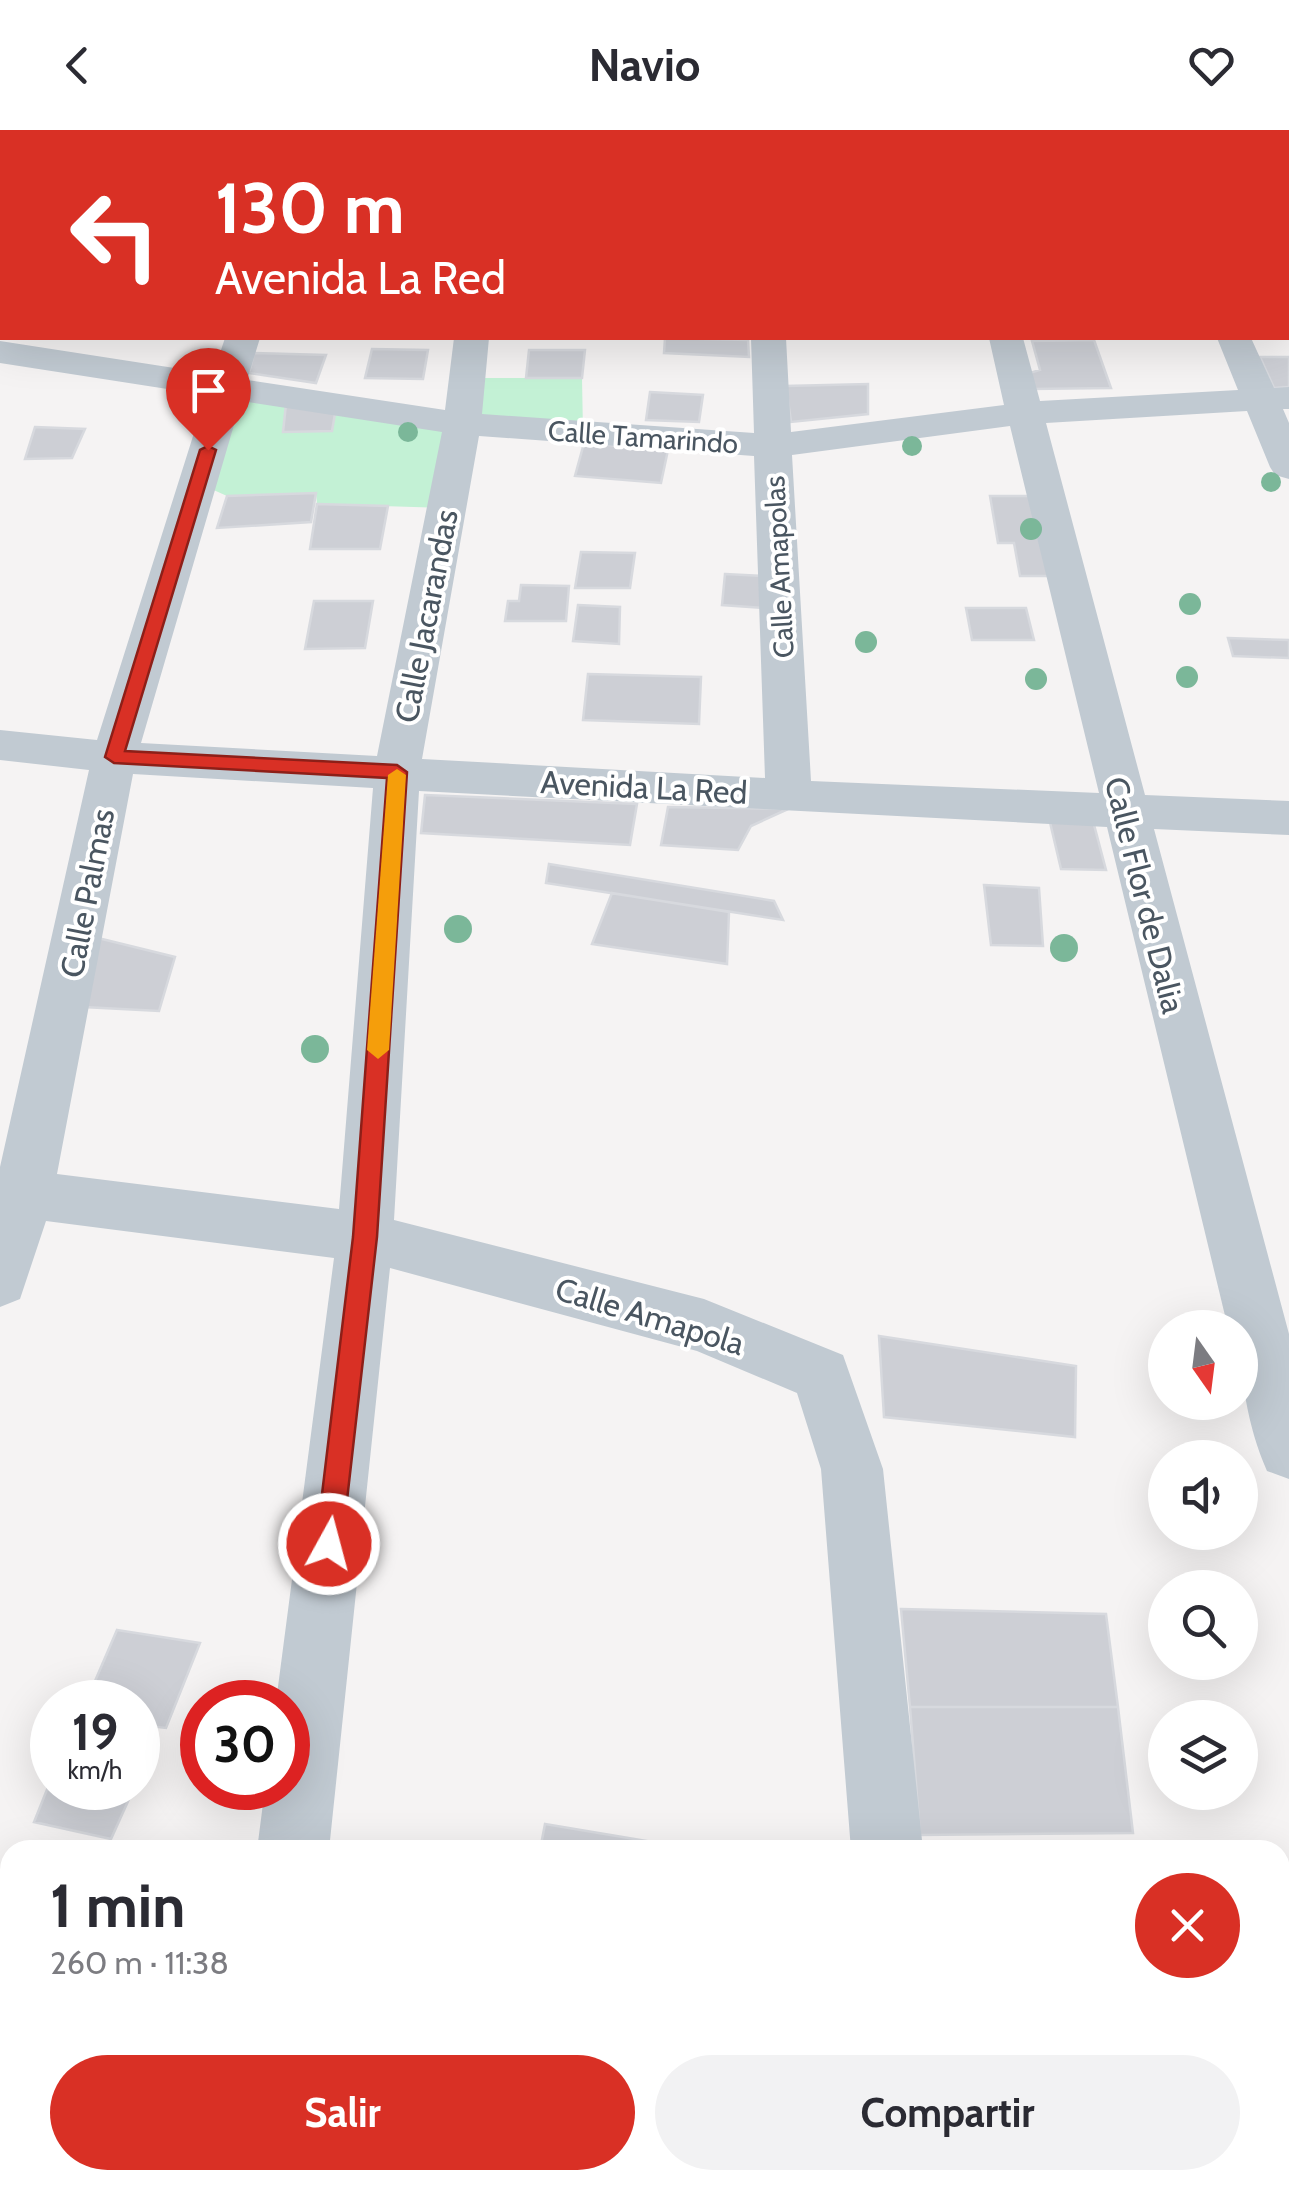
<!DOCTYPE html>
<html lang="es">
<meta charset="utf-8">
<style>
:root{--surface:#fff;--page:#f2f2f3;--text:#2b2b33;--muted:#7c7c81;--accent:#d93025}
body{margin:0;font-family:Cabin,sans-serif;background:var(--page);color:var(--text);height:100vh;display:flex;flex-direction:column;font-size:38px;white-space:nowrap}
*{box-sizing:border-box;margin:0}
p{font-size:32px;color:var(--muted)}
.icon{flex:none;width:55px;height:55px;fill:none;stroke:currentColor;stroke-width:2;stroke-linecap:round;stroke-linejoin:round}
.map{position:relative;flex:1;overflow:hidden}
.sheet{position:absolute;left:0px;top:1710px;width:1290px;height:350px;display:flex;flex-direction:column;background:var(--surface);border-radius:30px 30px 0 0;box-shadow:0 10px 40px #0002}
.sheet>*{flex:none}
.banner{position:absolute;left:0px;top:0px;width:1290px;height:210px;box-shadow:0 10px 40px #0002;background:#d93025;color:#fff;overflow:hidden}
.needle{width:65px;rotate:166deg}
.buttons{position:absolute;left:1148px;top:1180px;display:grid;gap:20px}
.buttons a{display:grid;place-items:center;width:110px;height:110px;border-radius:50%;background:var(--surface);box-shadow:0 10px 40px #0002;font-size:50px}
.speed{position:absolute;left:30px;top:1550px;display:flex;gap:20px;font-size:50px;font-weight:700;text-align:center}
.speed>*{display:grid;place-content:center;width:130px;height:130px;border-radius:50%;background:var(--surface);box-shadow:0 10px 40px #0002;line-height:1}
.speed small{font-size:25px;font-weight:400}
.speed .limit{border:15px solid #d22;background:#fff;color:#111}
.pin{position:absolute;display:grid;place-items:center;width:85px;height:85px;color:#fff;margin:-102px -42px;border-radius:50% 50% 50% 0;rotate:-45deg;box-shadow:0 0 10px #0007}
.pin .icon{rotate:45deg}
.me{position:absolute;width:110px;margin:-55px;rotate:7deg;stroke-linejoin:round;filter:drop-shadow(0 0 8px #0008)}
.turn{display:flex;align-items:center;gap:35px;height:210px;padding:0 50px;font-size:45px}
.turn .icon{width:130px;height:130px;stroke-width:2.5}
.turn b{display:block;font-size:70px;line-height:85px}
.round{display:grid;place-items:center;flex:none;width:105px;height:105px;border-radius:52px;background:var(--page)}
.overview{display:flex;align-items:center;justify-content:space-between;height:170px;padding:0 50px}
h1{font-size:60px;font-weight:800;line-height:75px}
.primary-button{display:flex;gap:20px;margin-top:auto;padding:20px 50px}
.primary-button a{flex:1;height:115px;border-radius:60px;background:var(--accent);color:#fff;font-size:40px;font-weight:800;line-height:115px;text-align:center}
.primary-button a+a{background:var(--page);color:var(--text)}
header{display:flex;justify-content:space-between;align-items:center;height:130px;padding:0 50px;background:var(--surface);font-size:45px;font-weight:800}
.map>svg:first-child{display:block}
</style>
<header><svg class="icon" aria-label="back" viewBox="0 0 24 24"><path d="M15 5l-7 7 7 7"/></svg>Navio<svg class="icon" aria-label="heart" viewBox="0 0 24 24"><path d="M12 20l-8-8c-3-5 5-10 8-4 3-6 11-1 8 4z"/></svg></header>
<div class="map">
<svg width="1289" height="2060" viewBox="0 0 1289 2060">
<rect width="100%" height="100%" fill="#f5f3f3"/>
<path fill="#c3f1d5" d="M0 0H299L2 2 0 59Z
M467 248H582L583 302 462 294 446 378 317 374 316 363 227 366 198 353 228 255 461 294Z"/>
<path fill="#cdcfd5" stroke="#d7d9de" stroke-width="2.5" d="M665 208 748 210 749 227 664 223Z
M1094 210 1111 258 1030 259 1026 244 1040 240 1032 211Z
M372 219 428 220 423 249 365 248Z
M529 220H585L582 248H526Z
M254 223 326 225 316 253 249 243Z
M1260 227H1289V257L1274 258Z
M868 254V284L791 292 786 256Z
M650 262 703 265 699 292 646 290Z
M286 274 336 278 332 301 283 302Z
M35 297 85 299 72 328 25 329Z
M584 313 668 320 661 353 575 346Z
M316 363 311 392 217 398 227 366Z
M990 366H1032L1049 446H1020L1014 413H998Z
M317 374 388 376 380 419H310Z
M581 422 635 423 630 458H575Z
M725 444 764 446V478L722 475Z
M521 455 569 456 566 491H505L508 471H519Z
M314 471H373L365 518 305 519Z
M578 475 620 477 619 514 573 511Z
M966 478H1026L1034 510H972Z
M1228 508 1289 510V528L1233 526Z
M588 544 701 547 699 594 583 590Z
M425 665 637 674 630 715 421 703Z
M668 677 788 679 751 696 738 720 661 715Z
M1049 688 1093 691 1106 740 1061 739Z
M549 734 774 771 783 790 546 753Z
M984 755 1039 758 1043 816 991 815Z
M612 763 729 782 727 834 592 814Z
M98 808 175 827 159 881 84 877Z
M879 1206 1076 1236 1075 1307 884 1287Z
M901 1479 1106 1484 1118 1577H910Z
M117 1500 200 1513 166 1598 138 1595V1572H86Z
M910 1577H1118L1133 1703 920 1705Z
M52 1647V1658H134L111 1709 34 1692Z
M545 1694 700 1720H540Z"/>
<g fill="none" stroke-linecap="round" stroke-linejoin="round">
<path fill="#c1cad2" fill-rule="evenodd" d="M488 0H518V2H488Z
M741 0H771V2H741Z
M937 0H967L968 2H938Z
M1137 0H1167L1168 2H1138Z
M1224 0H1257L1258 2H1226Z
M1288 24H1289V44H1288Z
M225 208H260L247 250 445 280 454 208H489L482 284 754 303 751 208H786L791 302 1004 275 989 208H1023L1040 271 1238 260 1217 208H1251L1274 258 1289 257V279H1283L1289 293V349L1275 345 1270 337 1247 281 1046 293 1145 665 1289 671V705L1154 699 1289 1204V1349L1267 1341C1247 1295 1240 1247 1240 1198H1228L1107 697 419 661 394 1090 704 1169 843 1225 883 1339 923 1720H851L821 1339 797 1263 697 1221 390 1138 329 1720H257L265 1658H288V1572H276L334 1128 46 1091 20 1169 0 1177V1037L89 640 0 630V600L97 610 206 265 0 233V211L213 244ZM241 271 442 302 377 626 141 613ZM1010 296 1099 663 811 651 792 325ZM479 306 754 326 765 648 422 629ZM133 644 373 658 339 1079 57 1044Z
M0 1775 10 1778V1852L0 1849Z
M10 1870V1959L0 1963V1874Z
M1280 1996 1289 1998V2060H1250L1246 2050H1280Z"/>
</g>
<g fill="#7bb799">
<circle cx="408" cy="302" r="10"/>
<circle cx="912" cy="316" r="10"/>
<circle cx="1271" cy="352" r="10"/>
<circle cx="1031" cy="399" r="11"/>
<circle cx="1190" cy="474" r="11"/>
<circle cx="866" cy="512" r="11"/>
<circle cx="1187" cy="547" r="11"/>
<circle cx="1036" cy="549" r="11"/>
<circle cx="458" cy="799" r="14"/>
<circle cx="1064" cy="818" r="14"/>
<circle cx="315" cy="919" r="14"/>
</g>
<path fill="#d93025" stroke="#8d1f18" stroke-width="2.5" d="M208 316 216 320 125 621 397 635 407 642 377 1107 342 1414 338 1423 329 1426 320 1423 316 1414 353 1107 387 648 114 633 105 627 200 320Z"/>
<path fill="#f59e0b" d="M397 639 406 645 389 920 378 929 367 920 388 645Z"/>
<g text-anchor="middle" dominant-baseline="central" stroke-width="8" stroke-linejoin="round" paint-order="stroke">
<g font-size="28" fill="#4a5661" stroke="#fff">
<text transform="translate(643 307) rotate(4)">Calle Tamarindo</text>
<text transform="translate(779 437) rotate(-93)">Calle Amapolas</text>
</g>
<g font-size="32" fill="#4a5661" stroke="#fff">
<text transform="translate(426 486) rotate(-79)">Calle Jacarandas</text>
<text transform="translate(644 657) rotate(3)">Avenida La Red</text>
<text transform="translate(87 763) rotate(-79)">Calle Palmas</text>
<text transform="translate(1145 765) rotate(76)">Calle Flor de Dalia</text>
<text transform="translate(650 1186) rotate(17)">Calle Amapola</text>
</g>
</g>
</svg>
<div class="buttons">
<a><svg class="needle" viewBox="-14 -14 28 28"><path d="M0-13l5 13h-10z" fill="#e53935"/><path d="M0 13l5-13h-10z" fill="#7c7c81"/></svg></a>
<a><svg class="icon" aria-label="sound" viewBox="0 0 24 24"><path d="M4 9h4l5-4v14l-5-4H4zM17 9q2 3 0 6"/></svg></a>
<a><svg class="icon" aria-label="search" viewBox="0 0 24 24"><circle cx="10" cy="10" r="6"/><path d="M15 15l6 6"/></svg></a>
<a><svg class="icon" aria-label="layers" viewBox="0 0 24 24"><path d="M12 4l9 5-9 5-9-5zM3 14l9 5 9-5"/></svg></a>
</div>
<div class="speed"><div>19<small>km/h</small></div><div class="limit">30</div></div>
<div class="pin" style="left:208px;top:320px;background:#d93025"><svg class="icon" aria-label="arrive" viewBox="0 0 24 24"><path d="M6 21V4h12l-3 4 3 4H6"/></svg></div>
<svg class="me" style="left:329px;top:1414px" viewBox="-20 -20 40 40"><circle r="17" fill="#d93025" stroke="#fff" stroke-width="3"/><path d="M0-11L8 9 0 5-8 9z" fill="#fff"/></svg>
<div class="banner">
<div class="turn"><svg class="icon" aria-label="left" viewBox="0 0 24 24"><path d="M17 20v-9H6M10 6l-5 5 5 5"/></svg><div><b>130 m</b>Avenida La Red</div></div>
</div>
<section class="sheet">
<div class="overview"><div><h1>1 min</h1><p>260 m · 11:38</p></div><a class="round" style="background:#d93025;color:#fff"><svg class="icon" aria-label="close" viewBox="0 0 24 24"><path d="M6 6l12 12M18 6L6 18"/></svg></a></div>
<div class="primary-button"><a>Salir</a><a>Compartir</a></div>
</section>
</div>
